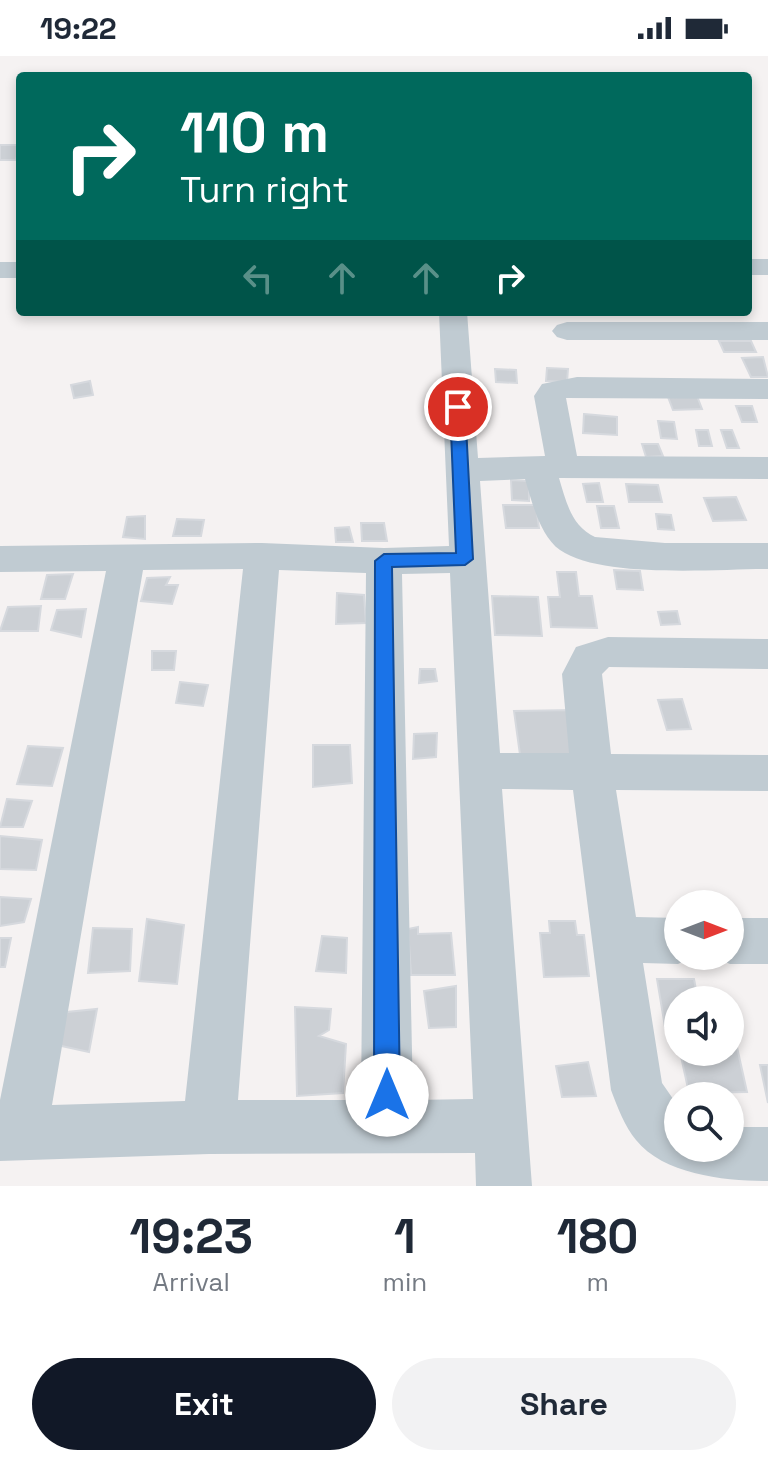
<!DOCTYPE html>
<style>
:root{--surface:#fff;--page:#f2f2f3;--text:#1f2937;--muted:#747a83;--accent:#111827}
body{margin:0;font-family:"Space Grotesk",sans-serif;background:var(--page);color:var(--text);height:100vh;display:flex;flex-direction:column;font-size:30px;white-space:nowrap}
*{box-sizing:border-box;margin:0}
p{font-size:26px;color:var(--muted)}
.icon{flex:none;width:44px;height:44px;fill:none;stroke:currentColor;stroke-width:2;stroke-linecap:round;stroke-linejoin:round}
.map{position:relative;height:1130px;overflow:hidden}
.drawer{display:flex;flex-direction:column;background:var(--surface);flex:1}
.drawer>*{flex:none}
.top-card{position:absolute;left:16px;top:16px;width:736px;height:244px;border-radius:8px;box-shadow:0 4px 12px #0003;background:#00695c;color:#fff;overflow:hidden}
.needle{width:52px;rotate:90deg}
.fabs{position:absolute;left:664px;top:834px;display:grid;gap:16px}
.fabs a{display:grid;place-items:center;width:80px;height:80px;border-radius:50%;background:var(--surface);box-shadow:0 4px 12px #0003;font-size:40px}
.pin{position:absolute;display:grid;place-items:center;width:68px;height:68px;color:#fff;margin:-34px;border:4px solid #fff;border-radius:50%;box-shadow:0 2px 8px #0007}
.me{position:absolute;width:88px;margin:-44px;rotate:0deg;stroke-linejoin:round;filter:drop-shadow(0 0 6px #0008)}
.turn{display:flex;align-items:center;gap:28px;height:168px;padding:0 32px;font-size:36px}
.turn .icon{width:104px;height:104px;stroke-width:2.5}
.turn b{display:block;font-size:56px;line-height:68px}
.lanes{display:flex;align-items:center;height:76px;padding:0 32px;background:#0003;justify-content:center;gap:40px;direction:ltr}
.lanes .off{opacity:.35}
.eta{display:flex;justify-content:space-evenly;align-items:center;height:136px;text-align:center}
.eta b{font-size:48px;font-weight:800;line-height:56px}
.cta{display:flex;gap:16px;margin-top:auto;padding:16px 32px}
.cta a{flex:1;height:92px;border-radius:48px;background:var(--accent);color:#fff;font-size:32px;font-weight:800;line-height:92px;text-align:center}
.cta a+a{background:var(--page);color:var(--text)}
.status{display:flex;justify-content:space-between;align-items:center;height:56px;padding:0 40px;background:var(--surface);direction:ltr}
.status svg{height:22px;fill:currentColor}
.map>svg:first-child{display:block}
</style>
<div class="status"><b>19:22</b><svg viewBox="0 0 49 12"><path d="M0 12V9h3v3zM5 12V6h3v6zM10 12V3h3v9zM15 12V0h3v12zM26 1h20v11H26zM47 4h2v5h-2z"/></svg></div>
<div class="map">
<svg width="768" height="1130" viewBox="0 0 768 1130">
<rect width="100%" height="100%" fill="#f5f2f2"/>
<path fill="#ccd0d5" stroke="#d6d9de" stroke-width="2" d="M0 89H20L16 104H0Z
M719 285H751L756 296H724Z
M763 301 768 321H751L742 302Z
M547 312 568 313 567 326 546 325Z
M495 313 516 314 517 327 496 326Z
M90 325 93 339 74 342 71 329Z
M697 340 702 353 673 354 668 341Z
M736 350H752L757 366H742Z
M584 358 617 361V379L583 377Z
M658 365 674 366 677 383 661 382Z
M696 374H708L712 390H699Z
M721 374H732L739 392H727Z
M642 388H658L663 400 646 401Z
M511 424 529 425V445L512 444Z
M599 427 603 446H587L583 428Z
M626 428 658 429 662 446H629Z
M736 441 746 464 713 465 704 442Z
M503 449H536L539 472H506Z
M597 450H614L619 472H601Z
M656 458 671 459 674 474 658 473Z
M145 460V483L123 481 127 461Z
M177 463 204 464 201 480H173Z
M361 467H384L387 485H362Z
M349 471 353 486H336L335 472Z
M614 514 640 515 643 534 617 533Z
M557 516H576L579 540H592L597 572 551 571 548 541H560Z
M73 518 65 543H41L47 519Z
M170 521 166 529H178L172 548 141 545 147 522Z
M337 537 364 539 366 567 336 568Z
M492 540 538 541 542 580 495 579Z
M41 550 38 575H0L8 551Z
M86 553 81 581 51 574 57 554Z
M677 555 680 568 661 569 658 556Z
M152 595H176L174 614H152Z
M420 613H435L437 625 419 627Z
M180 626 208 629 203 650 176 647Z
M682 643 691 673 667 674 658 644Z
M575 654 584 703 521 706 514 655Z
M437 677 436 701 413 703 414 678Z
M313 689H350L352 727 313 731Z
M28 690 63 692 52 730 17 728Z
M7 743 32 745 23 771H0Z
M0 780 42 784 36 814 0 813Z
M0 841 31 843 24 866 0 870Z
M147 863 184 869 177 928 139 925Z
M549 865H575L577 879H584L589 920 544 921 540 877H550Z
M418 871V878L451 877 455 919H411L408 873Z
M93 872 132 873 130 915 88 917Z
M322 880 347 882 346 917 316 915Z
M0 882H11L5 911H0Z
M657 923H694L698 944H678V971H665Z
M456 930V971L429 972 424 935Z
M295 951 331 953 329 974 319 980 346 988 343 1037 297 1040Z
M97 953 89 996 57 989 67 956Z
M730 982H735L747 1036 689 1037 680 996H730Z
M588 1006 596 1040 562 1041 556 1010Z
M760 1009H768V1047Z"/>
<g fill="none" stroke-linecap="round" stroke-linejoin="round">
<path fill="#c0cbd2" fill-rule="evenodd" d="M748 203H768V219H748Z
M0 206H20V222H0Z
M439 256H467L478 402 545 400 534 340 542 328 577 321 768 323V343L566 342 577 400 768 401V423L559 422C566 445 571 470 595 481L665 487H768V513C717 513 602 523 560 494 540 480 532 446 525 423L480 425 500 697H569L562 618 576 591 608 581 768 583V613L609 611 602 618 611 698 768 699V735L616 734 636 861 678 862V900H695L678 908 643 907 662 1027 678 1050V1092H730V1071H768V1125C726 1125 664 1119 636 1084 625 1071 617 1050 611 1034L573 734 502 733 532 1130H476L475 1097 209 1098 0 1105V1044L106 515 0 516V490L262 487 384 492 449 490ZM243 513 185 1045 52 1049 143 514ZM279 514 366 517 361 1044H238ZM450 517 473 1043 413 1044 402 518Z
M567 266H768V284H567L557 281 552 275 557 269Z
M730 862H768V908H730L713 901 730 900Z"/>
</g>
<path fill="#1a73e8" stroke="#114b97" stroke-width="2" d="M458 346 465 351 473 503 465 509 392 511 400 1039 396 1048 387 1052 378 1048 374 1039 375 505 384 498 456 497 450 351Z"/>
</svg>
<div class="fabs">
<a><svg class="needle" viewBox="-14 -14 28 28"><path d="M0-13l5 13h-10z" fill="#e53935"/><path d="M0 13l5-13h-10z" fill="#747a83"/></svg></a>
<a><svg class="icon" aria-label="sound" viewBox="0 0 24 24"><path d="M4 9h4l5-4v14l-5-4H4zM17 9q2 3 0 6"/></svg></a>
<a><svg class="icon" aria-label="search" viewBox="0 0 24 24"><circle cx="10" cy="10" r="6"/><path d="M15 15l6 6"/></svg></a>
</div>
<div class="pin" style="left:458px;top:351px;background:#d93025"><svg class="icon" aria-label="arrive" viewBox="0 0 24 24"><path d="M6 21V4h12l-3 4 3 4H6"/></svg></div>
<svg class="me" style="left:387px;top:1039px" viewBox="-20 -20 40 40"><circle r="19" fill="#fff"/><path d="M0-13L10 11 0 6-10 11z" fill="#1a73e8"/></svg>
<div class="top-card">
<div class="turn"><svg class="icon" aria-label="right" viewBox="0 0 24 24"><path d="M7 20v-9h11M14 6l5 5-5 5"/></svg><div><b>110 m</b>Turn right</div></div>
<div class="lanes"><svg class="icon off" aria-label="left" viewBox="0 0 24 24"><path d="M17 20v-9H6M10 6l-5 5 5 5"/></svg><svg class="icon off" aria-label="ahead" viewBox="0 0 24 24"><path d="M12 20V5M6 11l6-6 6 6"/></svg><svg class="icon off" aria-label="ahead" viewBox="0 0 24 24"><path d="M12 20V5M6 11l6-6 6 6"/></svg><svg class="icon" aria-label="right" viewBox="0 0 24 24"><path d="M7 20v-9h11M14 6l5 5-5 5"/></svg></div>
</div>
</div>
<section class="drawer">
<div class="eta">
<div><b>19:23</b><p>Arrival</p></div>
<div><b>1</b><p>min</p></div>
<div><b>180</b><p>m</p></div>
</div>
<div class="cta"><a>Exit</a><a>Share</a></div>
</section>
